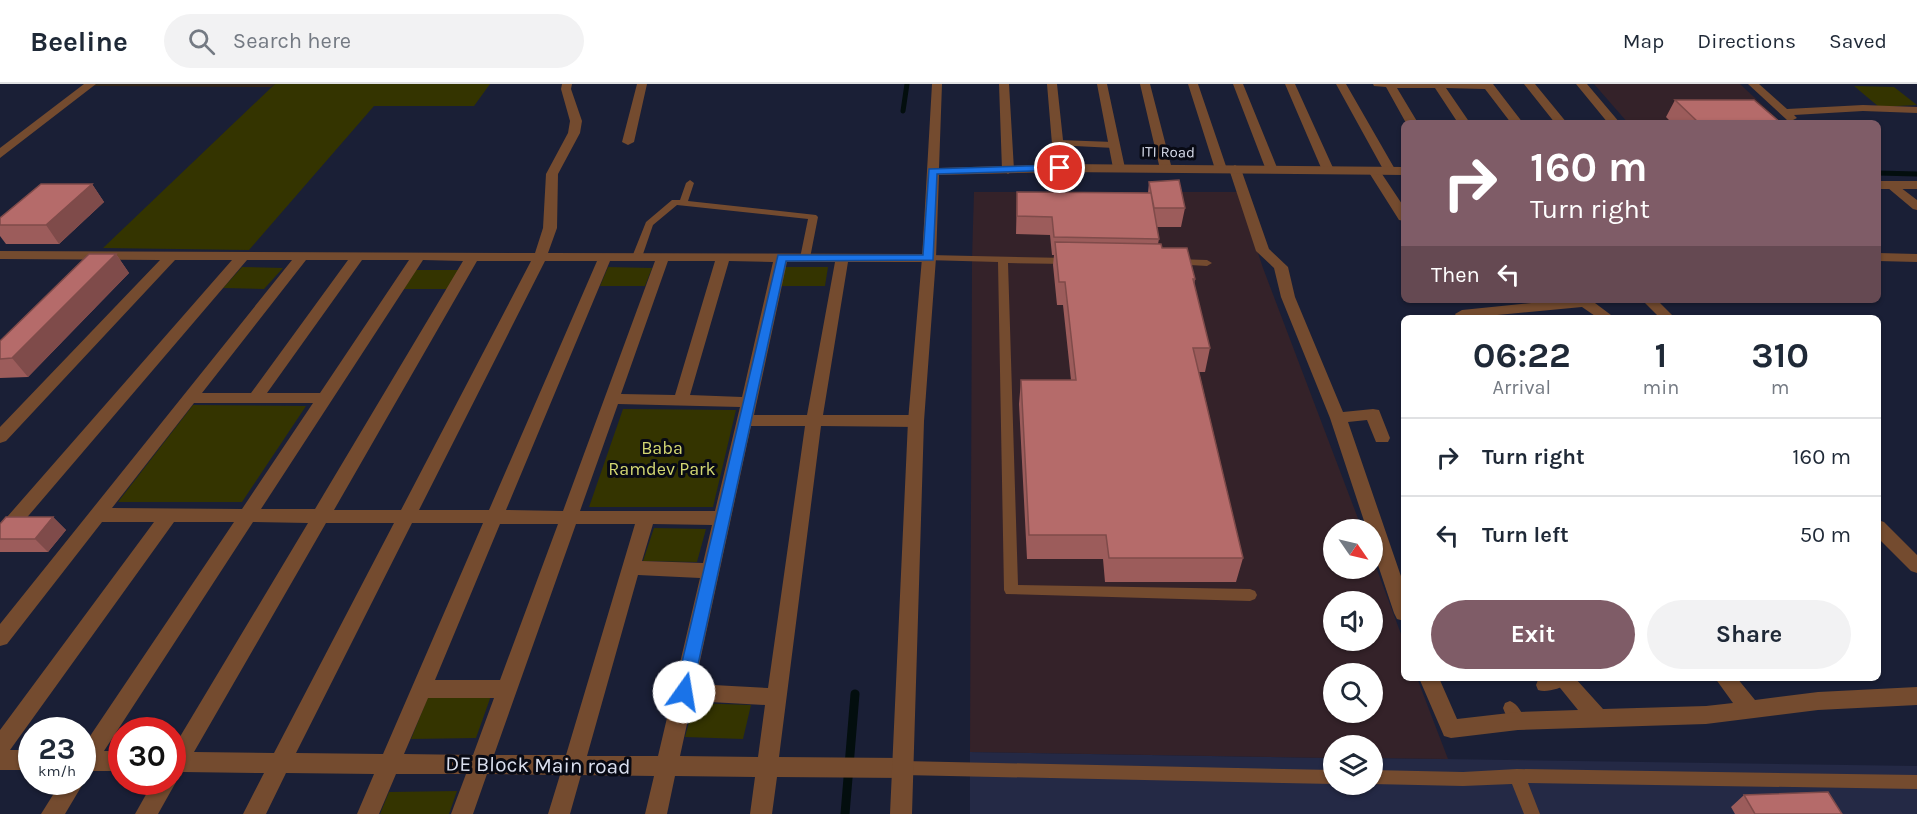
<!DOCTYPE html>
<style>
:root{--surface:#fff;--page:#f2f2f3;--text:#1f2937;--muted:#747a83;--line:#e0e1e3;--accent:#7f5c67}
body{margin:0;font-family:Karla,sans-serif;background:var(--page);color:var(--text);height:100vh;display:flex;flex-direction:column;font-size:22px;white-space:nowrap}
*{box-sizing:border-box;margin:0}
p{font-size:20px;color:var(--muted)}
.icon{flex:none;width:33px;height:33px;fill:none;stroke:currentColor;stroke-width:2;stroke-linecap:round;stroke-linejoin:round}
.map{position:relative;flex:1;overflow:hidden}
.side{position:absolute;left:1401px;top:231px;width:480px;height:366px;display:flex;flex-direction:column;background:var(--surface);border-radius:9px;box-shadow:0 2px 4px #0004}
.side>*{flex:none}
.top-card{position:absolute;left:1401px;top:36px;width:480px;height:183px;border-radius:9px;box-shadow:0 2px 4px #0004;background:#7f5c67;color:#fff;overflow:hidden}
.needle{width:39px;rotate:124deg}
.tools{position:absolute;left:1323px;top:435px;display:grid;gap:12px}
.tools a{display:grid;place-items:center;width:60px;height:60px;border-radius:50%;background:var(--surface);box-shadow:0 2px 4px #0004;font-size:30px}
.speed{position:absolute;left:18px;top:633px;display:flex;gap:12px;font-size:30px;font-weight:700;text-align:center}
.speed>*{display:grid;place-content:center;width:78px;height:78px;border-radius:50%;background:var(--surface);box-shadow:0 2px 4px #0004;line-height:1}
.speed small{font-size:15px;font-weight:400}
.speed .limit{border:9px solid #d22;background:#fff;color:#111}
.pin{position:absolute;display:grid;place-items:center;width:51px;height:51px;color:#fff;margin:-26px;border:3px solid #fff;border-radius:50%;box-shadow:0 2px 6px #0007}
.me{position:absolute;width:66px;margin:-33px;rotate:13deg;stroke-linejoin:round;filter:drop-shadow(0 0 4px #0008)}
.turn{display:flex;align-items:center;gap:21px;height:126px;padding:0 30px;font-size:27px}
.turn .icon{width:78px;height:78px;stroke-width:2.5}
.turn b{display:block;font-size:42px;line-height:51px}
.then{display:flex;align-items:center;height:57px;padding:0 30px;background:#0003;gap:12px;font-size:22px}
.eta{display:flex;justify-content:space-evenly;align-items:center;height:102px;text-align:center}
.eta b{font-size:36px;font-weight:700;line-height:42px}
.action{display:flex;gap:12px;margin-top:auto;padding:12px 30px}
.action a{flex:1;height:69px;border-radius:36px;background:var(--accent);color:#fff;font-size:24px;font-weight:700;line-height:69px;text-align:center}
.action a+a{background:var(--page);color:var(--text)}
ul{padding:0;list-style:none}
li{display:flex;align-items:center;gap:18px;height:78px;padding:0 30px;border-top:2px solid var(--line)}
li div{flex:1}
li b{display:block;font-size:22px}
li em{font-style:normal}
header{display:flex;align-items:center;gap:36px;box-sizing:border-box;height:84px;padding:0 30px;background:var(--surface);border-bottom:2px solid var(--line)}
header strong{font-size:28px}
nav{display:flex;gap:33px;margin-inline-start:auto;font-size:21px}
.search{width:420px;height:54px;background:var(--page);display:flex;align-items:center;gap:15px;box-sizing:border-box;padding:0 21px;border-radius:33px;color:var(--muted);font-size:22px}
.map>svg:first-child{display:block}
</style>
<header>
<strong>Beeline</strong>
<div class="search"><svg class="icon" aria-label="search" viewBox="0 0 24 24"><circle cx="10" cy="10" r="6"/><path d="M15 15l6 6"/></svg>Search here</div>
<nav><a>Map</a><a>Directions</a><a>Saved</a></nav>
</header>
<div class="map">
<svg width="1917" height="730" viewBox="0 0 1917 730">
<rect width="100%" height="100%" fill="#1a1f36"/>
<path fill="#242945" d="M970 668 1333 674 1334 700H1372L1373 674 1917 682V730H970Z"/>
<path fill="#332518" d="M95 0H275L271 3 93 2Z"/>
<path fill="#342229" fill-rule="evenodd" d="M1594 0H1740L1782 39H1628Z
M974 108H1238L1263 184 1362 445 1334 446V484H1372L1373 475 1404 558V594H1417L1448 675 1373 674 1372 662H1334L1333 674 970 668 972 175ZM1334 518H1372V556H1334ZM1334 590H1372V628H1334Z"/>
<path fill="#343400" d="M275 0H490L474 22H374L249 166 103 164Z
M1854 2 1894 3 1917 21 1879 23Z
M242 183 283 184 264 205 223 204Z
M608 183 652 184 645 202H600Z
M784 183H828L825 202H780Z
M415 186H459L448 205H402Z
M193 321 306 322 242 418H118Z
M623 325 736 326 713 423H589Z
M654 444 706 445 697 478 643 477Z
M492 609 476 654 411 655 429 610Z
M694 619 751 621 743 655 685 653Z
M457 707 449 730H380L389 708Z"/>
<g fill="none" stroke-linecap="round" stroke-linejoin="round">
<path stroke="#030e0e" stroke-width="5" d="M903 27 907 0
M1878 89 1917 90"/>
<path stroke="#030e0e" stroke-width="9" d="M845 730 855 610"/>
<path fill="#744b2f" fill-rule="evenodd" d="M1058 56 1114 58 1118 61 1114 64 1055 61V57Z
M690 96 694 99 688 117 816 131 818 133 810 174 805 177 800 174 808 135 677 121 653 141 642 173 637 176 634 175 632 173 646 138 672 116H680L686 99Z
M929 171 1068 174 1073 177 1068 180 1008 179 1018 501 1250 505 1255 507 1257 511 1255 515 1250 517 1006 510 1004 506 998 178 926 176V172Z
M1176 175 1207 176 1212 179 1207 182 1173 180V176Z
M1546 594H1570L1571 596 1569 600C1560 604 1547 609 1538 606L1536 601 1538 596Z
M1510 617C1518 620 1522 629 1526 637L1523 642 1518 644C1510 641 1506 632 1503 624L1505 619Z
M903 677 1334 686V700L903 691 897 689 895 684 897 679Z
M1517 685 1917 691V705L1528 699 1540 730H1524L1512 700 1463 702 1372 700V686L1463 688Z"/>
<path fill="#744b2f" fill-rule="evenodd" d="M84 0H96L0 74V64Z
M562 0H572L571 5 582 37 580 49 558 90 557 144 548 169 929 170 936 174 929 178H848L823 331H916L922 333 924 337 922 341 916 343 821 342 779 673 903 674 911 677 914 684 911 691 903 694 777 693 772 730H750L755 693 675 692 667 730H645L654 692 581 691 570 730H548L560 691 487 690 473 730H451L466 690H396L379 730H357L374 690 286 689 266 730H243L264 689 183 688 181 692 174 694 176 698 158 730H135L153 698H172V666L308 439 253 438 104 667H122V687H92L82 693V664L234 438H174L10 666H32V686H0V646L154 438H102L7 560 0 562V540L292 176H247L6 458 0 460V441L232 176H175L6 357 0 359V343L160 176 0 175V167L535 169 543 144 546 90 568 49 570 37 561 5ZM306 176H348L251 309H202ZM362 176H409L320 309H267ZM423 176 463 177 315 425H261ZM477 177H531L401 426H334ZM545 177H597L489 426H419ZM610 177H655L563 427 506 426ZM668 177H715L675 311 621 310ZM729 177 773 178 742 313 690 311ZM787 178H835L807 331H754ZM194 319H313L242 425 112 424ZM618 320 740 323 715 427H580ZM751 342H805L768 604 695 600ZM326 439H394L274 669 194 668ZM412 439H483L383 670 296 669ZM500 440H558L500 596H435ZM576 440H635L566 671H494ZM653 440 712 441 703 479 642 477ZM638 491 700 494 658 672H587ZM428 614H494L473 671 404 670ZM692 617 765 621 758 673 680 672Z
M637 0H647L634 58 628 61 622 58Z
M999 0H1009L1014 86 1008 90 1002 86Z
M1047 0H1057L1066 84 1060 88 1054 84Z
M1097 0H1107L1125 84 1123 87 1119 88 1113 84Z
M1140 0H1150L1172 85 1170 88H1162L1160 85Z
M1188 0H1198L1227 85 1225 88H1217L1215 85Z
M1233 0H1243L1278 86 1276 89H1268L1266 86Z
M1285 0H1295L1334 86 1332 89H1324L1322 86Z
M1336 0H1346L1396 87 1394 90H1386L1384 87Z
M1373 0H1493L1523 39H1511L1485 5 1446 4 1470 39H1458L1435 4H1397L1418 39H1406L1386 3 1374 2Z
M1524 0H1535L1567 39H1555Z
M1576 0H1587L1620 39H1608Z
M1748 0H1759L1787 25 1863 21 1917 23V29L1863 27 1794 31 1797 34 1791 37 1787 36Z
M1235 81 1241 85 1269 165 1288 183 1295 213 1343 328 1373 325 1379 326 1390 354 1388 358H1376L1367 336 1348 338 1404 501V537L1397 535 1394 529 1372 463V446H1367L1330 334 1281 213 1274 184 1256 167 1229 85Z
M1374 83 1378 84 1404 123V137L1399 136 1368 87Z
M1892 97 1917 116V126L1913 125 1888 104 1886 101Z
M1878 169 1917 170V178L1878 177Z
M1561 216H1591L1615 234H1598L1582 223 1466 234 1457 233 1455 230 1462 226Z
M1642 216H1657L1675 234H1660Z
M1878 436 1884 438 1917 471V489L1911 487 1878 454Z
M1419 594H1439L1457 635 1518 628 1578 626 1552 594H1575L1603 625 1706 622 1733 619 1715 594H1737L1755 616 1818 608 1917 603V621L1818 626 1706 640 1518 646 1451 654 1444 652Z
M82 695 84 698 65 730H41L61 698H82Z"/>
<path fill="#744b2f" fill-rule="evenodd" d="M932 0H942L939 84 1060 80 1404 83V91L1060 88 939 91 936 174 924 337 912 730H890L908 337 922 174Z
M1878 97H1917V105H1878Z"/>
</g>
<path fill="#9c5c5b" d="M1675 16 1781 39H1672L1666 33Z
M1149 98 1185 124 1181 143H1157L1159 155 1158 160 1195 195 1194 201 1210 264 1205 288H1199L1243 474 1236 498H1105L1103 475H1027L1019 320 1021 296H1071L1063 221H1057L1053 181 1054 171H1052L1050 151 1016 150 1017 108 1148 109Z
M92 100 104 118 59 160H6L0 152V134Z
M116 170 129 189 28 293 0 294V257Z
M53 433 66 446 48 468H0V455Z
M1744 711 1842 730H1735L1731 723Z"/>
<path fill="#7f4b4a" d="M92 100 104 118 59 160 46 141Z
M116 170 129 189 28 293 12 274Z
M53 433 66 446 48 468 35 455Z"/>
<path fill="#b56b6a" stroke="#7f4b4a" stroke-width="1.5" d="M1675 16H1754L1781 39 1698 38Z
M1179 96 1185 124H1154L1149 98Z
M41 100H92L46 141H0V134Z
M1017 108 1151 109 1159 155 1054 153 1052 133 1017 132Z
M1055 158 1161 160 1162 164H1187L1195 195H1193L1210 264H1193L1243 474H1109L1106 451H1029L1021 296H1076L1065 198H1059Z
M89 170H116L12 274 0 275V257Z
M6 433H53L35 455H0V440Z
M1828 708 1842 730H1755L1744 711Z"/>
<path fill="#1a73e8" stroke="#114b97" stroke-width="1.5" d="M1060 81 1064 82V86L937 90 933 176 786 177 692 608 690 614 684 616 678 614 675 608 778 171H923L929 85Z"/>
<g text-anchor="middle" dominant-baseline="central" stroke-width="6" stroke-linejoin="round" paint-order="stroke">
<g font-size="15" fill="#dadfee" stroke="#080a14">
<text transform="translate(1168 68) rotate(1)">ITI Road</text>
</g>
<g font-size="18" fill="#d3d772" stroke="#080a14">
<text x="662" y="364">Baba<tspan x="662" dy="21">Ramdev Park</tspan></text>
</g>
<g font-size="21" fill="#dadfee" stroke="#080a14">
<text transform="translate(538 681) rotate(1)">DE Block Main road</text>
</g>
</g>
</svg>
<div class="tools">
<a><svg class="needle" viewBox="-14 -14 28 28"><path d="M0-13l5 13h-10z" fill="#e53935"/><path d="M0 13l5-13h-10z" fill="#747a83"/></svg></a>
<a><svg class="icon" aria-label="sound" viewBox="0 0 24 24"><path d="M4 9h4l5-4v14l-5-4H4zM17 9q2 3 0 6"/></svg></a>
<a><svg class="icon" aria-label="search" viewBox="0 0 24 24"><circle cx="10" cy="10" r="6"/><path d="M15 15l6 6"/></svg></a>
<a><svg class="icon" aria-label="layers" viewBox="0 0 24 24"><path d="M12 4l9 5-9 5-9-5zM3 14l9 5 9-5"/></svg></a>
</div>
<div class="speed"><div>23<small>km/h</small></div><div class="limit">30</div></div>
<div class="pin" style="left:1060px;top:84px;background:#d93025"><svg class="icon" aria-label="arrive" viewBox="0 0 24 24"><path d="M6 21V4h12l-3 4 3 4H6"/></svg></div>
<svg class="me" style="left:684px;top:608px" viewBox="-20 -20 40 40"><circle r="19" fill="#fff"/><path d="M0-13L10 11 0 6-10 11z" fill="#1a73e8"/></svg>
<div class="top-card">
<div class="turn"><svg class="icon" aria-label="right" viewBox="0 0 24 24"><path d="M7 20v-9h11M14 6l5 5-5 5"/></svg><div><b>160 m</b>Turn right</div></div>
<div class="then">Then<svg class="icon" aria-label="left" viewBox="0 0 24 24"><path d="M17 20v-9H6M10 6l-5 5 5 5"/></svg></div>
</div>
<section class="side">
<div class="eta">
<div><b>06:22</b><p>Arrival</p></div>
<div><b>1</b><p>min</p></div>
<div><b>310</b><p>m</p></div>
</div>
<ul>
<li><svg class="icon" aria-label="right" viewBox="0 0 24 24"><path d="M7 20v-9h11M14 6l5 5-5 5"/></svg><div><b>Turn right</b></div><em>160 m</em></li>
<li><svg class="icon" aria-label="left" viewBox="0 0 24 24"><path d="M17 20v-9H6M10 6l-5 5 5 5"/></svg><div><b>Turn left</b></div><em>50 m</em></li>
</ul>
<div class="action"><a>Exit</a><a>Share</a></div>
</section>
</div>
